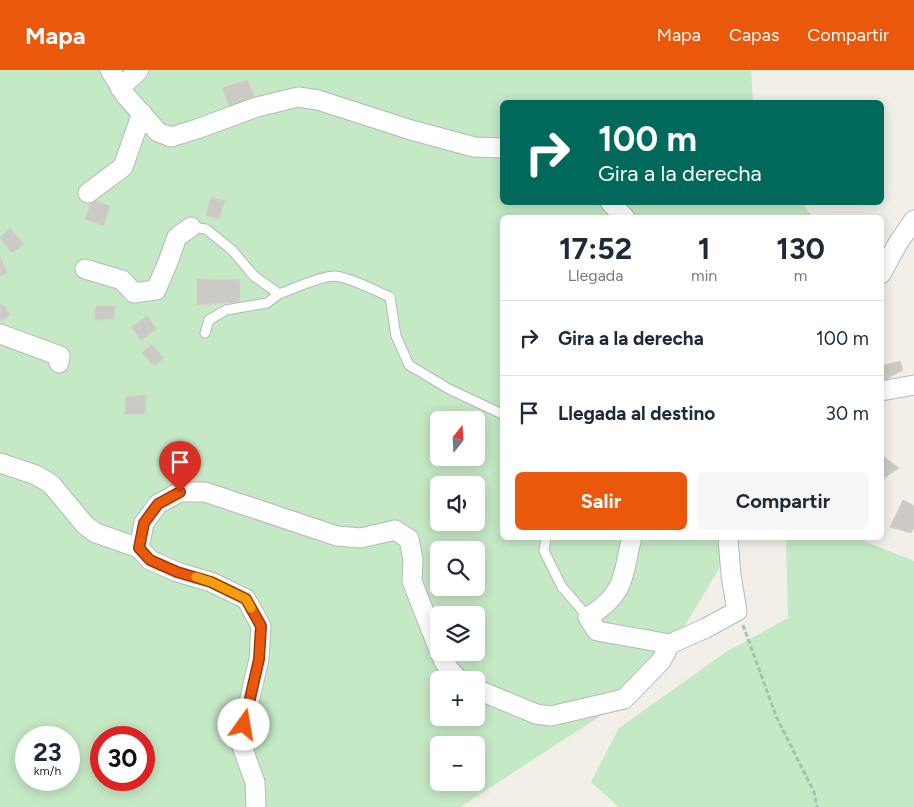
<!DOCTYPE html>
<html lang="es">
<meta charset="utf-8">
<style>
:root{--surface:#fff;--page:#f6f6f7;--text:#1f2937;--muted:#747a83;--line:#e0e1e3;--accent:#ea580c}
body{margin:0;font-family:Figtree,sans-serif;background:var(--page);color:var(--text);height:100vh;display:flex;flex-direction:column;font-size:19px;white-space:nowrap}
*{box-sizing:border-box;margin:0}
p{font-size:16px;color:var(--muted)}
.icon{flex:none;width:28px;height:28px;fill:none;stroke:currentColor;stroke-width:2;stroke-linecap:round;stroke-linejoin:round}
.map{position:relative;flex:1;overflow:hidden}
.panel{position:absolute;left:500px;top:145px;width:384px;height:325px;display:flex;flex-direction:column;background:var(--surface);border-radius:8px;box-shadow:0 2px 12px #0003}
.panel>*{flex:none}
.guide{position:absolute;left:500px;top:30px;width:384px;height:105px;border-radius:8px;box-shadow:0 2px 12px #0003;background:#00695c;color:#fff;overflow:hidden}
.needle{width:32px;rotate:18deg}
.tools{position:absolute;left:430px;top:341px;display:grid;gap:10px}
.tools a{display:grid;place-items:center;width:55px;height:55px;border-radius:8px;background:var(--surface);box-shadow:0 2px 12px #0003;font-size:25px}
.speed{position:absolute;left:15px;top:656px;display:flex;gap:10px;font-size:25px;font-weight:700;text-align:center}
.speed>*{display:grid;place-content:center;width:65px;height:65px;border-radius:50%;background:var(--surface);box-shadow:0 2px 12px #0003;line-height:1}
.speed small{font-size:12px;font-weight:400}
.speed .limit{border:8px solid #d22;background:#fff;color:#111}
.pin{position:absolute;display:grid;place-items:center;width:42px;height:42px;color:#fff;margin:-51px -21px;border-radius:50% 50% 50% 0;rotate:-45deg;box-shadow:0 0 5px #0007}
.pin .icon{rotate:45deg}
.me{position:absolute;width:55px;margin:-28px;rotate:13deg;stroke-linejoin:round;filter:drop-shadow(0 0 4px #0008)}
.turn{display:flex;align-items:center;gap:18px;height:105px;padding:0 15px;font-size:22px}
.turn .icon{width:65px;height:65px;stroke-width:2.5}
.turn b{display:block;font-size:35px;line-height:42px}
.eta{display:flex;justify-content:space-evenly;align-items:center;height:85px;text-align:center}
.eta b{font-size:30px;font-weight:700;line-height:35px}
.action{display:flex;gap:10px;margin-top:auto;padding:10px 15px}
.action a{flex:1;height:58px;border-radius:8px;background:var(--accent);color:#fff;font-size:20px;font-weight:700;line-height:58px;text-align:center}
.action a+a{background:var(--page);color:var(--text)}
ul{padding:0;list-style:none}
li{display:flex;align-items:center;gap:15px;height:75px;padding:0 15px;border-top:1px solid var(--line)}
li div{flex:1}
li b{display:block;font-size:19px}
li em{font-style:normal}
header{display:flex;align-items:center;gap:30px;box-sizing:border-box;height:70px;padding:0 25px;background:var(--accent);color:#fff}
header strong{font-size:24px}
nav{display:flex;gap:28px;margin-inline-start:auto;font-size:18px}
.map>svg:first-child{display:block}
</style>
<header>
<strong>Mapa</strong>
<nav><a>Mapa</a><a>Capas</a><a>Compartir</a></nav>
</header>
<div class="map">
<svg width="914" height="737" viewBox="0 0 914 737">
<rect width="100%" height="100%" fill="#f1efe8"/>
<path fill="#c5e8c5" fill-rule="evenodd" d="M0 0H751L753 32H502V132H801L813 147 502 148V468H731L726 487 650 614 460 737H0ZM439 350H476V388H439ZM439 415H476V452H439ZM439 480H476V518H439ZM439 545H476V582H439ZM439 610H476V648H439ZM26 668H69V710H26ZM101 668H144V710H101ZM439 675H476V712H439Z
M786 468H857L914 491V737H619L591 712 619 658 726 582 788 548Z"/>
<path fill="#cccac5" stroke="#d6d1c6" d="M248 10 256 31 230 39 222 18Z
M211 127 225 131 219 149 206 145Z
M92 130 110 136 104 156 85 149Z
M10 158 24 174 12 183 0 168Z
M0 185 7 203 0 206Z
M197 209 240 210V232L197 235Z
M0 235H4L10 246 0 251Z
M95 236H115L114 249 95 250Z
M147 246 157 259 141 270 131 257Z
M152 274 164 288 154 296 142 283Z
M900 291 903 300 881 312V296Z
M146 325 145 344H125L126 327Z
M884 387 899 398 881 410V389Z
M903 430 914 436V458L911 463 890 457Z"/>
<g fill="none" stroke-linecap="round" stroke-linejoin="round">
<g stroke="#b5b8bc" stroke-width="11">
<path id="lane" d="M191 157 206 159 232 180 254 206 279 224C293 219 320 206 335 206 349 207 376 221 390 227L396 266 409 295 449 319 502 344
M205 263 209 250 226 240 267 233 279 224
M546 468 544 481 562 517 588 547"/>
</g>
<g stroke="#b5b8bc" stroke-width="21">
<path id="street" d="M110 0 126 26 158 62 171 67 197 59 257 37 298 27 318 30 411 60 474 77 502 78
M120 18 139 0
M88 123 123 97 142 43
M610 132 625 148
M85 199 122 210 134 223 156 220 168 192 177 167 191 157
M881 204 898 173 914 150
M0 264 60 286 59 293
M881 321 914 315
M0 393 36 405 51 414 85 455 96 463 139 478
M632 468C628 480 627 493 623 506 618 525 604 537 588 547L597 561 670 574 706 558 737 541 731 505 728 468
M440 582C444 594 450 602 459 610
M476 619 536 644 551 646 624 629 661 591 670 574
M256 737 255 712 240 671 259 589 261 556 246 529 211 512 177 502 150 490 139 478 144 453 158 434 180 422H205L337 466 361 468 395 460 409 469 413 490 412 511 439 580"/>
</g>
<path stroke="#9cc7a9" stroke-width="3" stroke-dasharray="5 2.5" stroke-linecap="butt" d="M743 555 776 646 814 722 817 737"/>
<use href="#lane" stroke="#fff" stroke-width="9"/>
<use href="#street" stroke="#fff" stroke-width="19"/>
</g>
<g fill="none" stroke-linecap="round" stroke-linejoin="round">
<g stroke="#983908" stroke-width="12">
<path id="route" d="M180 422 158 434 144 453 139 478 150 490 177 502 211 512 246 529 261 556 259 589 244 655"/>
</g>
<use href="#route" stroke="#ea580c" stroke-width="9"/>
<path stroke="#f59e0b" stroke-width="9" d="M196 507 211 512 246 529 251 538"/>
</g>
</svg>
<div class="tools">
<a><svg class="needle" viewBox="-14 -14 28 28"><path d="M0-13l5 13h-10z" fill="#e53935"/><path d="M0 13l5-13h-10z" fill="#747a83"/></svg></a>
<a><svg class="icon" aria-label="sound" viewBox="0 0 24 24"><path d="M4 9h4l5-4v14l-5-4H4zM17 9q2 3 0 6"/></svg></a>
<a><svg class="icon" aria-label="search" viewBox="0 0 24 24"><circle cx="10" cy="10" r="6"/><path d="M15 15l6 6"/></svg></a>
<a><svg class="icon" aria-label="layers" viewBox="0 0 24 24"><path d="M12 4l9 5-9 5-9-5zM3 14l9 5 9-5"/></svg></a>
<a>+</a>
<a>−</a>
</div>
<div class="speed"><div>23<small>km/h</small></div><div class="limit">30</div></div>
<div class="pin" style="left:180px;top:422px;background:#d93025"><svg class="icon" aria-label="arrive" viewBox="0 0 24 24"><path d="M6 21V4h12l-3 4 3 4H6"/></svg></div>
<svg class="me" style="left:244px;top:655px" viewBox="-20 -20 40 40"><circle r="19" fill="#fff"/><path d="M0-13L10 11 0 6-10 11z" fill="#ea580c"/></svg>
<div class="guide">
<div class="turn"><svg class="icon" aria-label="right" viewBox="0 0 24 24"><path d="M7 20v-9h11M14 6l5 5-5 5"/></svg><div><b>100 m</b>Gira a la derecha</div></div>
</div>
<section class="panel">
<div class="eta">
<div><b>17:52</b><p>Llegada</p></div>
<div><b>1</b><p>min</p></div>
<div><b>130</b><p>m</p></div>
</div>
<ul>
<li><svg class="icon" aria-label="right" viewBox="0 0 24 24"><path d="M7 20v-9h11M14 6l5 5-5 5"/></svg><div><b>Gira a la derecha</b></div><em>100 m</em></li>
<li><svg class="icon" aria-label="arrive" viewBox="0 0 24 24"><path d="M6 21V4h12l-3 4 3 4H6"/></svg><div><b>Llegada al destino</b></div><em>30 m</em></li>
</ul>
<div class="action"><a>Salir</a><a>Compartir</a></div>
</section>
</div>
